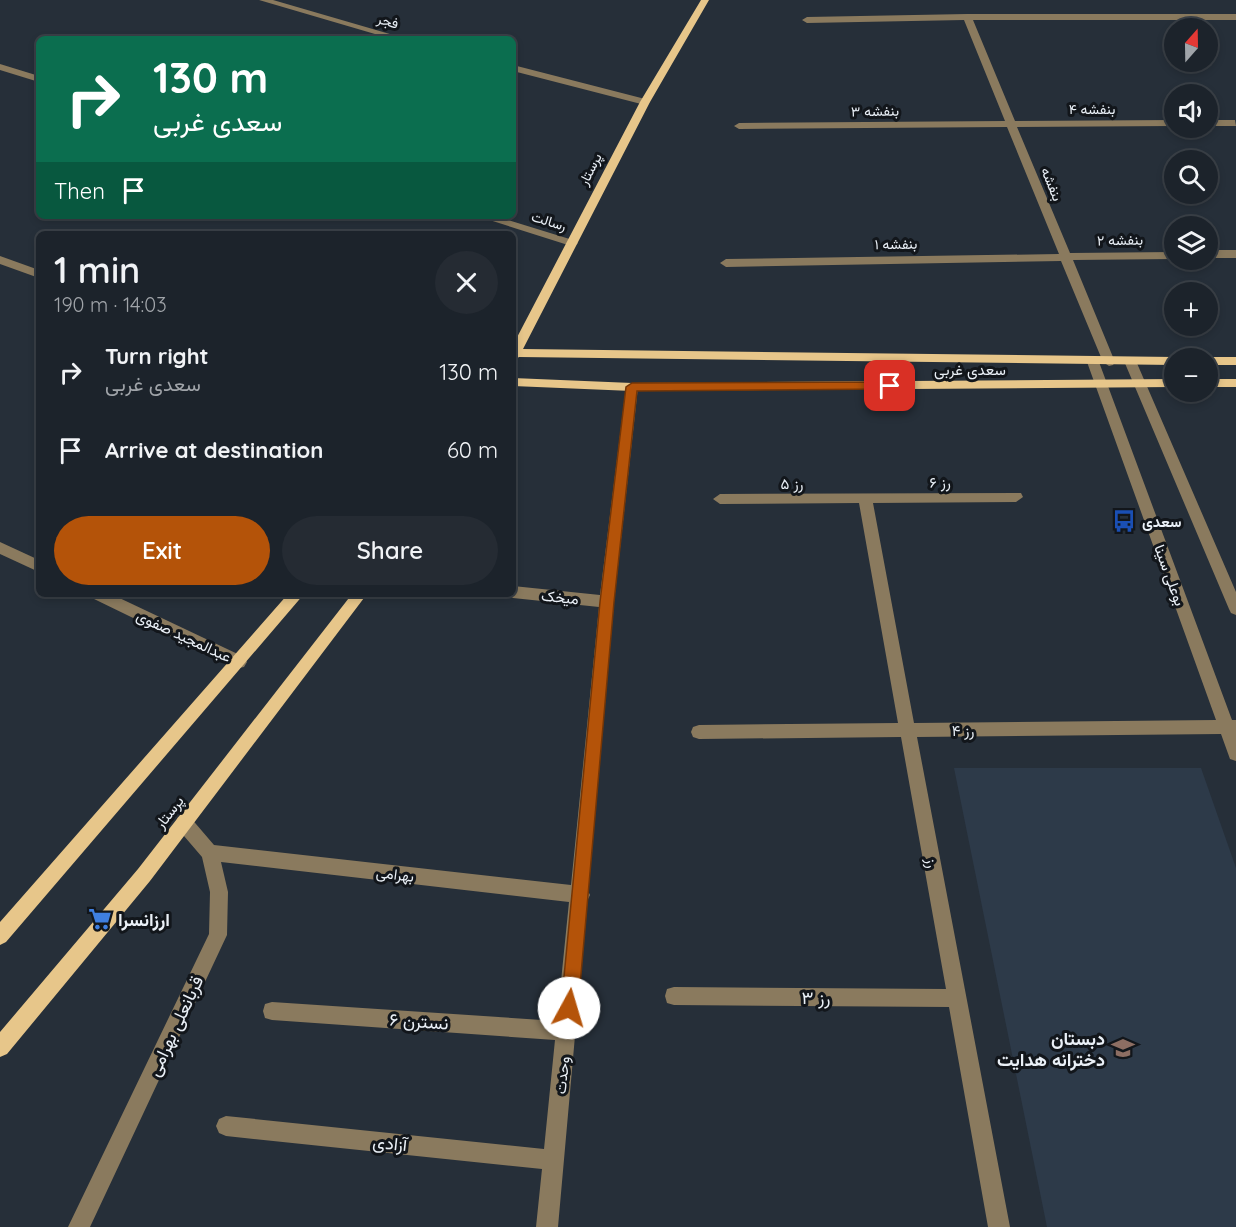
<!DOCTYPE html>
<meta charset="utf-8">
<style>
:root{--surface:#1c232b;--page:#252b33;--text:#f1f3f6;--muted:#a0a4a9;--line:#3a4047;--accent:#b45309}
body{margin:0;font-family:Quicksand,Vazirmatn,sans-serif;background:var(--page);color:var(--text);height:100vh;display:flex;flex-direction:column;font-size:22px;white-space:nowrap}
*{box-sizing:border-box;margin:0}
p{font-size:20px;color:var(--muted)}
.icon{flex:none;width:33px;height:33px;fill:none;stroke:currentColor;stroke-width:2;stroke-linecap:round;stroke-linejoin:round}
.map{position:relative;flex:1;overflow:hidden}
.sheet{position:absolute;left:36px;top:231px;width:480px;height:366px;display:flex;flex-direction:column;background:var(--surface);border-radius:9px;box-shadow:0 3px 9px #0003,0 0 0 2px var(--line)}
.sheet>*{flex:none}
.hud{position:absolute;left:36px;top:36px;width:480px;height:183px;border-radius:9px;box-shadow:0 3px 9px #0003,0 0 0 2px var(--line);background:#0b6e4f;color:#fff;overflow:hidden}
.needle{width:39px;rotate:20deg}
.buttons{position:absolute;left:1164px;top:18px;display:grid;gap:12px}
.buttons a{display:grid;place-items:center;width:54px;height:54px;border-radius:50%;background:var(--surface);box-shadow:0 3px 9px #0003,0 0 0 2px var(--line);font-size:30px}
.pin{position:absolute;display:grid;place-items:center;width:51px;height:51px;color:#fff;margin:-26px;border-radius:12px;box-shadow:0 3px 9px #0006}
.me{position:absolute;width:66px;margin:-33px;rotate:6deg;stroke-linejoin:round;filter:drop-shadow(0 0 4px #0008)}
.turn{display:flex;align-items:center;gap:21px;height:126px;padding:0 18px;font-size:27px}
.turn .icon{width:78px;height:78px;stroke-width:2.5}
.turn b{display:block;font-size:42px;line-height:51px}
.then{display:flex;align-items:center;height:57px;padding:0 18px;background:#0003;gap:12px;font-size:22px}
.round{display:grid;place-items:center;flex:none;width:63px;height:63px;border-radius:32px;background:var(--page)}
.overview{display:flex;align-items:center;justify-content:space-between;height:102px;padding:0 18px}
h1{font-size:36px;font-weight:600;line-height:45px}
.action{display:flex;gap:12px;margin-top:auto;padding:12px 18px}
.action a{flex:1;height:69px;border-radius:36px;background:var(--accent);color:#fff;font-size:24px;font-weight:600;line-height:69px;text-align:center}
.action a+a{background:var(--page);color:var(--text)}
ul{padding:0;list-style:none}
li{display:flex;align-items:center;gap:18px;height:78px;padding:0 18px}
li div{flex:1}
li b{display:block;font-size:22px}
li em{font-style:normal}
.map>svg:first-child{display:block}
</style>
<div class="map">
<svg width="1236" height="1227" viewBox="0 0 1236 1227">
<rect width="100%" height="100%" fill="#262f39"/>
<path fill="#2d3a49" d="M954 768H1201L1236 868V1227H1047Z"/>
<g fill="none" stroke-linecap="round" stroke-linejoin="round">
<path fill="#8a7a5e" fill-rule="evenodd" d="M259 0H273L407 39H392Z
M967 14H1236V20H973L1015 121 1174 120V126L1017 127 1070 253 1174 252V259L1073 260 1115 362 1113 365 1109 366 1103 362 1061 261 726 267 720 263 726 259 1059 254 1007 127 739 129 734 126 739 123 1005 121 964 20 807 23 802 20 807 17Z
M0 64 39 76V82L0 70Z
M513 65 649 100 650 102 645 105 513 71Z
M1208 120H1235L1236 126H1208Z
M477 216H495L576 241 578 243 576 245H568Z
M1208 250H1236V258H1208Z
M0 256 39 270V278L0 264Z
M1130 357 1136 361 1236 592V615L1231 613 1229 609 1124 361Z
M1093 358 1099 362 1232 720H1236V761L1230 759 1221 734 917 737 1010 1227H988L949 1007 674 1005 667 1003 665 996 667 989 674 987 946 989 901 737 699 739 693 737 691 732 693 727 699 725 898 723 859 503 720 504 713 499 720 494 1021 493 1023 497 1016 502 873 503 914 723 1216 720 1087 362Z
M632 383 638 387 614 602 588 891 590 895 587 901 558 1227H536L542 1169 226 1136 219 1133 216 1126 219 1119 226 1116 544 1149 555 1040 272 1020 265 1018 263 1011 265 1004 272 1002 557 1021 569 902 221 862 228 892 227 935 90 1227H68L209 934 210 892 202 857 178 829 175 823 178 817 184 815 190 817 214 845 571 885 599 607 513 598 507 594H513V586L600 595 626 387Z
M0 542 39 560V572L0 554Z
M90 594H111L244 657 247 662 244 667 239 668 234 667 92 598Z"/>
<path fill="#e7c68a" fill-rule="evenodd" d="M701 0H709L650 102 523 349 1174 357 1179 358H1174V365L519 357 513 361V345L640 102Z
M1208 357H1236V365H1208V358H1203Z
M513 378 632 383 1174 379V387L632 391 513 386Z
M1208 379H1236V387H1208Z
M288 594H304L6 942 0 945V922Z
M352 594H367L150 881 7 1054 0 1057V1032L138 869Z"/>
</g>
<path fill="#b45309" stroke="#753606" stroke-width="1.5" d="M890 382 896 386 890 389 637 391 614 602 578 1008 575 1015 569 1017 563 1015 561 1008 600 602 626 387 632 383Z"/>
<defs>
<g id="bus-bare" transform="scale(1.8)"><path d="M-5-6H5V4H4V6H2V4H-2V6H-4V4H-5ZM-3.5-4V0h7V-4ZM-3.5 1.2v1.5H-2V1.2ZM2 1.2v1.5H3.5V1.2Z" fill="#1a4fb4" stroke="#12161b" stroke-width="2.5" paint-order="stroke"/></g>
<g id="supermarket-bare" transform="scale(1.8)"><path d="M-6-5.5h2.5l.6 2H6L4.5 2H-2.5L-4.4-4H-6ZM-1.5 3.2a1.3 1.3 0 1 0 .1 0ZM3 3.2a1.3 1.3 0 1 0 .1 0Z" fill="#3f7fe0" stroke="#12161b" stroke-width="2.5" paint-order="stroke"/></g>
<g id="school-bare" transform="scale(1.8)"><path d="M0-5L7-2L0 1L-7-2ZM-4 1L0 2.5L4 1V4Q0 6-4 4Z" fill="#8d6e63" stroke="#12161b" stroke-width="2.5" paint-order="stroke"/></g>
</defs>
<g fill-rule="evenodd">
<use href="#bus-bare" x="1124" y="521"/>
<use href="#supermarket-bare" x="100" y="919"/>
<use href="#school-bare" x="1123" y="1048"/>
</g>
<g text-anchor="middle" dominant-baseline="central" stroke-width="6" stroke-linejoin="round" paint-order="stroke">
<g font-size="14" fill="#eaf0f7" stroke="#12161b">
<text transform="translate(388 21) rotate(16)">فجر</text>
<text x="1092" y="109">بنفشه ۴</text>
<text transform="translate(875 111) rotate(-1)">بنفشه ۳</text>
<text transform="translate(590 169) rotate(-63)">پرستار</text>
<text transform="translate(1052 184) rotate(68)">بنفشه</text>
<text transform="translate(549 221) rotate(17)">رسالت</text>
<text transform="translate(1120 240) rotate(-1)">بنفشه ۲</text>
<text transform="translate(896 244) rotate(-1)">بنفشه ۱</text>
</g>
<g font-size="15" fill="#eaf0f7" stroke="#12161b">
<text x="970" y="369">سعدی غربی</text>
<text transform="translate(940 482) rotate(-1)">رز ۶</text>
<text x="792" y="483">رز ۵</text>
<text transform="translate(1170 575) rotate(70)">بوعلی سینا</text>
<text transform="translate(560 597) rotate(6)">میخک</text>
<text transform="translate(184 636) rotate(25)">عبدالمجید صفوی</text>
<text x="963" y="730">رز ۴</text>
<text transform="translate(169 812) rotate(-52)">پرستار</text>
<text transform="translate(932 863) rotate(80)">رز</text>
<text transform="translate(395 874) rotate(7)">بهرامی</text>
<text transform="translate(562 1075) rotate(-84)">وحدت</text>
</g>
<g font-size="15" font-weight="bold" fill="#eaf0f7" stroke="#12161b" text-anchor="start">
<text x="1142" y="521">سعدی</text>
</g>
<g font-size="18" font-weight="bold" fill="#eaf0f7" stroke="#12161b" text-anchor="start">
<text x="118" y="919">ارزانسرا</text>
<text x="1105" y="1038" text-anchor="end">دبستان<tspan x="1105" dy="21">دخترانه هدایت</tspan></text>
</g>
<g font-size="18" fill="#eaf0f7" stroke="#12161b">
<text x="816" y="997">رز ۳</text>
<text transform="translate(419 1021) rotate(4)">نسترن ۶</text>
<text transform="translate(175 1026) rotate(-65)">قربانعلی بهرامی</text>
<text transform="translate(390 1143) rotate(6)">آزادی</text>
</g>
</g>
</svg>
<div class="buttons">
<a><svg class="needle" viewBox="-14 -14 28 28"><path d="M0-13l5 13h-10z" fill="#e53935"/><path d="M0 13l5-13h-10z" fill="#a0a4a9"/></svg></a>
<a><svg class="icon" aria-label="sound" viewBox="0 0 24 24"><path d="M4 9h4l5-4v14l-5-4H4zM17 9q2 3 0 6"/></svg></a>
<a><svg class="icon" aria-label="search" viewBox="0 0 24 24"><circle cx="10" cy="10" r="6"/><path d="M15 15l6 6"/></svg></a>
<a><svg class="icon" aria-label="layers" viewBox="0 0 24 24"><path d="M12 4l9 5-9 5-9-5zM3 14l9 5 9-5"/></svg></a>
<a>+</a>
<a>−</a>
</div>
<div class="pin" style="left:890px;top:386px;background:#d93025"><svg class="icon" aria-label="arrive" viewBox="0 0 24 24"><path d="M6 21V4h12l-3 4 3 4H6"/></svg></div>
<svg class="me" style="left:569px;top:1008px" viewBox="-20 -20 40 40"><circle r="19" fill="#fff"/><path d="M0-13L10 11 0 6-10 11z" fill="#b45309"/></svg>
<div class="hud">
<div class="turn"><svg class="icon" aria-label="right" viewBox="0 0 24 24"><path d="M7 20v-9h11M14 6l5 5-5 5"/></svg><div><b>130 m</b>سعدی غربی</div></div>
<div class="then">Then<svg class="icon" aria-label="arrive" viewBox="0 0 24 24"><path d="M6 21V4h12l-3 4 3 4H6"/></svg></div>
</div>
<section class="sheet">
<div class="overview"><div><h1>1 min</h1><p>190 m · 14:03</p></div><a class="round"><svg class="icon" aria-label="close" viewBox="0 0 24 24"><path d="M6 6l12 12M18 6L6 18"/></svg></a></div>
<ul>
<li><svg class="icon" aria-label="right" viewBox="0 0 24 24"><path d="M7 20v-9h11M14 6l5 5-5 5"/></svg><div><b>Turn right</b><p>سعدی غربی</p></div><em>130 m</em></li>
<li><svg class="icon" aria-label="arrive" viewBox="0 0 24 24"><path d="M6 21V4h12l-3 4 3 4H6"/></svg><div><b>Arrive at destination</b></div><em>60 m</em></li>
</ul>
<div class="action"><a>Exit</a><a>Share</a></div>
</section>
</div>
